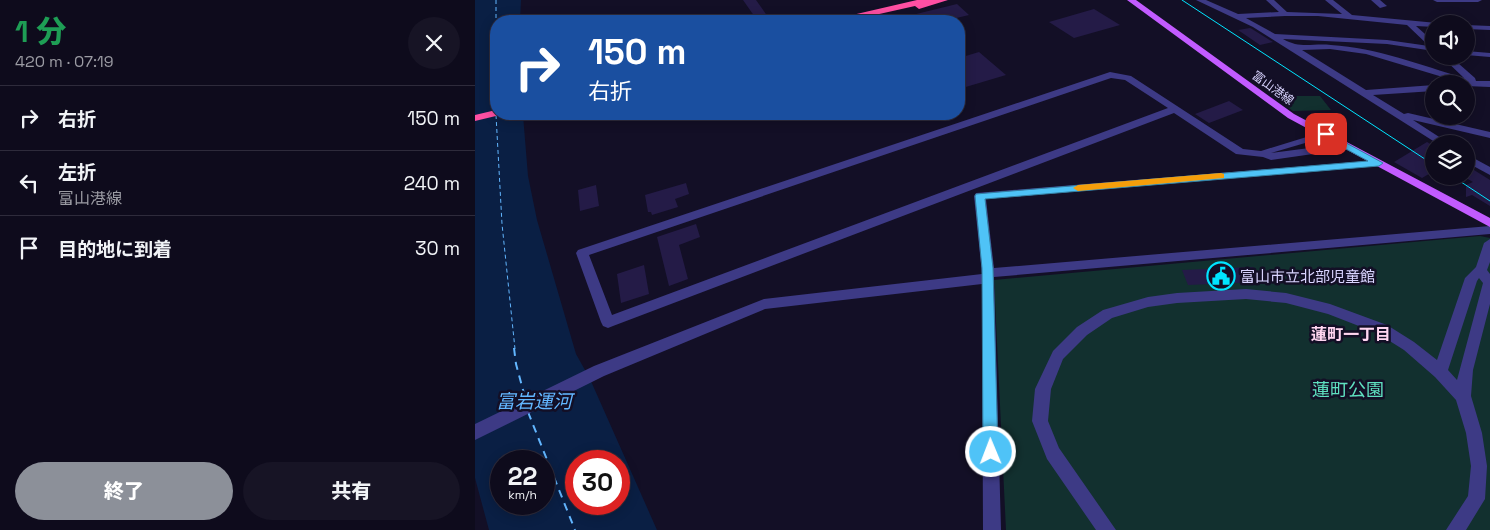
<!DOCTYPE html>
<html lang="ja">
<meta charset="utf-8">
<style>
:root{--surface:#0e0b1c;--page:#171425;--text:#f1f3f6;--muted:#9b9ba3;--line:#2e2b3b;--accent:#8c9099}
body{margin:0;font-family:"Space Grotesk","Noto Sans JP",sans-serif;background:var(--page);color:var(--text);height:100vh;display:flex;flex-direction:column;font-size:19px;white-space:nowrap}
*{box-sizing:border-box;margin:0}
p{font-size:16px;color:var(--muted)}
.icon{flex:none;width:28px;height:28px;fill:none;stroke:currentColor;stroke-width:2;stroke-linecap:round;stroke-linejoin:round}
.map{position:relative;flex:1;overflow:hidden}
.panel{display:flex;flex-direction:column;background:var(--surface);width:475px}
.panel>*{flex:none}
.top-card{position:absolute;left:15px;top:15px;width:475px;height:105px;border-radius:20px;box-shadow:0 2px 12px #0003,0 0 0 1px var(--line);background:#1a4fa0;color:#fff;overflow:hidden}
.controls{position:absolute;left:950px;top:15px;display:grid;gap:10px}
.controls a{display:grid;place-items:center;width:50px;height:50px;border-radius:50%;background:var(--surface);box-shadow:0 2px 12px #0003,0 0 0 1px var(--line);font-size:25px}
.speed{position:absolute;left:15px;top:450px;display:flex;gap:10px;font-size:25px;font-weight:700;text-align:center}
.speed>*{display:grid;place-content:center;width:65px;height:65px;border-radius:50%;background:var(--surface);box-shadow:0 2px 12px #0003,0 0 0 1px var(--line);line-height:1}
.speed small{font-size:12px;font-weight:400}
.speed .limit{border:8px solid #d22;background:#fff;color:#111}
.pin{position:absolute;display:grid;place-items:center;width:42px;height:42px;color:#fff;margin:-21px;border-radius:10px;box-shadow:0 2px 8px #0006}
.me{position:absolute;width:55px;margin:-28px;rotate:359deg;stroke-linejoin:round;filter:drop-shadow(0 0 4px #0008)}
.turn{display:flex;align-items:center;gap:18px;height:105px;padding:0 15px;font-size:22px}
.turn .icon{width:65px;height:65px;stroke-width:2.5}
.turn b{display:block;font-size:35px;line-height:42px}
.round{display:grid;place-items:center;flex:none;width:52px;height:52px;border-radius:26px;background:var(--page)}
.overview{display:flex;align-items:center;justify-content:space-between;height:85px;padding:0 15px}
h1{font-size:30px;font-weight:800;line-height:38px;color:#1e9e55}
.button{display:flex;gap:10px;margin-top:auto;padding:10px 15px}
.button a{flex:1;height:58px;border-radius:30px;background:var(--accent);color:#fff;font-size:20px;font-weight:800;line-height:58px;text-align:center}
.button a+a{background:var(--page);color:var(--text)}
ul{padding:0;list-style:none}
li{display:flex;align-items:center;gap:15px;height:65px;padding:0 15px;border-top:1px solid var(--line)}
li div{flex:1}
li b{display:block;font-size:19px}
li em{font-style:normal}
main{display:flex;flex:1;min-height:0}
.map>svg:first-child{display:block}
</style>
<main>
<section class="panel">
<div class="overview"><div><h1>1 分</h1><p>420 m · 07:19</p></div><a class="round"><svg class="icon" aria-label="close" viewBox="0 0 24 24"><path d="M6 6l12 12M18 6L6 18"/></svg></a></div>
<ul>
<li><svg class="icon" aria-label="right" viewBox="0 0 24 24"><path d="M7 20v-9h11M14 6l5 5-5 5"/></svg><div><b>右折</b></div><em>150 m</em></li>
<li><svg class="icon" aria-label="left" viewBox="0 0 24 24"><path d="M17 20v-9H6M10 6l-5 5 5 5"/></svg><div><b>左折</b><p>富山港線</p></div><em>240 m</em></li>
<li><svg class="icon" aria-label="arrive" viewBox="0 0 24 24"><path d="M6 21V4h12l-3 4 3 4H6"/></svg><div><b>目的地に到着</b></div><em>30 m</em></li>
</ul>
<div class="button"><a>終了</a><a>共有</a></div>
</section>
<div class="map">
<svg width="1015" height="530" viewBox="0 0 1015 530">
<rect width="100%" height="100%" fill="#130f26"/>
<path fill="#12302f" d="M797 96H845L856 110 818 111Z
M1005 236 1015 238V530H531L519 280Z"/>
<path fill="#0a1f44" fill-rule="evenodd" d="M0 0H46L45 21H21V114L48 115 53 176 62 220 101 354 115 379 182 530H14L0 478ZM26 461H69V504H26ZM101 461H144V504H101Z"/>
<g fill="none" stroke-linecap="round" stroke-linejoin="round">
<path stroke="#62b6ff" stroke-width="1" stroke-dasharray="4 3" stroke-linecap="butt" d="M21 0V21
M21 30V111
M21 115 27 224 40 349"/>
<path stroke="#62b6ff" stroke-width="2" stroke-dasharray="8 6" stroke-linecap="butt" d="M39 348 41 364 51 401
M53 412 100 530"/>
</g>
<path fill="#241b47" d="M268 0H281L293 17 282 20Z
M482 4 494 15 469 21H430L429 17Z
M619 9 645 25 599 38 574 22Z
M775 28 777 29 798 42 785 45 763 30Z
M504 52 531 75 484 89V58Z
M754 101 768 110 734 123 720 114Z
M839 113H856L866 124 849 125Z
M952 142 959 146V171L947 178 919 162Z
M991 165 1015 180V206L997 195 991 197V185L998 182 991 178Z
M211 183 214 194 200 199 203 207 177 215 176 212H173L170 195Z
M121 185 124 206 105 211 103 190Z
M221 224 225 237 204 245 213 279 194 286 182 237Z
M169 265 174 294 146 303 142 274Z
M778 267 786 282 713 285 707 270Z"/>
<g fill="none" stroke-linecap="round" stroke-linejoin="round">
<path fill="#3d3a85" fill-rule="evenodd" d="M721 0H731L763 14 804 12 791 0H799L812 12 867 14 850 0H858L877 15 962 23 959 24V27L941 26 959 42V51L912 44 808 39C825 49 837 43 856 45 902 48 946 65 989 78L966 56H975L1000 78 1001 81H1015V87L991 86V84L891 54 855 49 827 50 891 90 959 85V91L898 95 929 114 933 113 1015 132V138L938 120 975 144H963L778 27ZM810 16H843L932 25 954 46 912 40 800 34 771 18Z
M896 0H905L912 6 905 8Z
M958 0H1007L1003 2H962Z
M991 25 1015 26V30L991 29Z
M991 51 1015 53V57L991 55Z
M635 72 656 76 768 149 786 151 851 131 854 132V136L796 153 873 143 878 146 873 149 796 160 788 157 761 154 699 113 138 326 133 328 128 326 126 322 101 253 103 250ZM636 78 650 80 693 108 137 315 114 255Z
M991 154 1015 167V175L991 162Z
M904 160 909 163 908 165 511 199 519 268 1015 226V234L519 277 526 530H508L507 284 290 309 129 376 0 440V424L119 366 289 299 507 274 499 196 501 193Z
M1015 239V262L1012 270 1015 274V304L998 370 996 396 1007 433 1012 466 1010 499 991 530H971L993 496 996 466 991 433 981 400 960 377 929 350 902 333 853 314 811 303 771 299 702 303 673 307 637 318 612 335 588 359 576 389 573 421 584 448 641 530H621L572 459 557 421 560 389 578 351 602 327 628 310 673 297 702 293 771 289 811 293 855 304 912 325 939 342 962 360 990 278 1001 267 1009 243ZM1004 278 1008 283 982 380 973 370 1002 281Z"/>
<path fill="#c25bff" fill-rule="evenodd" d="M652 0H661L819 114 1015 218V227L813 118Z"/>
<path fill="#ff4fa3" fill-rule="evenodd" d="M442 0H473L444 9 440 6 373 21H358L360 19Z
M21 110V114H26L25 115 0 121V115Z"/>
<path stroke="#00e5ff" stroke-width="1" d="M707 0 959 165
M977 176 1015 201"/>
</g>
<path fill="#4fc3f7" stroke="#337fa1" d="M851 132 908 163 904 166 510 199 518 268 523 452 521 457 516 460 510 457 508 452 507 268 500 196 501 194 893 161 847 136 846 134Z"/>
<path fill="#f59e0b" d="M746 173 749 174V178L603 191 598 188 603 185Z"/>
<defs>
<g id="civic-ring" transform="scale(1.4375)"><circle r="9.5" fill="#130f26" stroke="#00e5ff" stroke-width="1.5"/><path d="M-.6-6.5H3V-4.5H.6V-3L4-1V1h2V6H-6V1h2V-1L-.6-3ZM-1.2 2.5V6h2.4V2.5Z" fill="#00e5ff"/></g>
</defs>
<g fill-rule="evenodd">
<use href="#civic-ring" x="746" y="276"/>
</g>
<g text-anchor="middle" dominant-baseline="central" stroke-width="5" stroke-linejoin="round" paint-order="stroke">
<g font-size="12" fill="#d9d4ff" stroke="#130f26">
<text transform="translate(798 88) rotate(36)">富山港線</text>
</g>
<g font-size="15" fill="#d9d4ff" stroke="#130f26" text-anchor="start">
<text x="765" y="276">富山市立北部児童館</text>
</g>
<g font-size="16" font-weight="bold" fill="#ffd6f0" stroke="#130f26">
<text x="876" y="334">蓮町一丁目</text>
</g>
<g font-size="18" fill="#5fe0c0" stroke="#130f26">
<text x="873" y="389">蓮町公園</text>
</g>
<g font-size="19" font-style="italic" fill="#62b6ff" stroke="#130f26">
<text x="59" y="401">富岩運河</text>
</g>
</g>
</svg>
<div class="controls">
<a><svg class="icon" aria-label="sound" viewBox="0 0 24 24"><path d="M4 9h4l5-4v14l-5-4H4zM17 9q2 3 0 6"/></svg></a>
<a><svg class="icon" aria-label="search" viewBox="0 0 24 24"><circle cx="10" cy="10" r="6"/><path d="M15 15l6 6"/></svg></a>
<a><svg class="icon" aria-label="layers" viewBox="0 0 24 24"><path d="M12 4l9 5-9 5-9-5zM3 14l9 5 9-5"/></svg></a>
</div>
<div class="speed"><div>22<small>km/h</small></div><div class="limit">30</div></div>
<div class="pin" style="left:851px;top:134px;background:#d93025"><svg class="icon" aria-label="arrive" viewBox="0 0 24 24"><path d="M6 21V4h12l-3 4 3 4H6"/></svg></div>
<svg class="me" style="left:516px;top:452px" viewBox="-20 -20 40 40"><circle r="17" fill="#4fc3f7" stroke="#fff" stroke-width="3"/><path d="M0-11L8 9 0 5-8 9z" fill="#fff"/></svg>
<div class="top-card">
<div class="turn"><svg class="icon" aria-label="right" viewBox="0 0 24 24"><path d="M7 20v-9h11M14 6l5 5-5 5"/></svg><div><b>150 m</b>右折</div></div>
</div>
</div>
</main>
